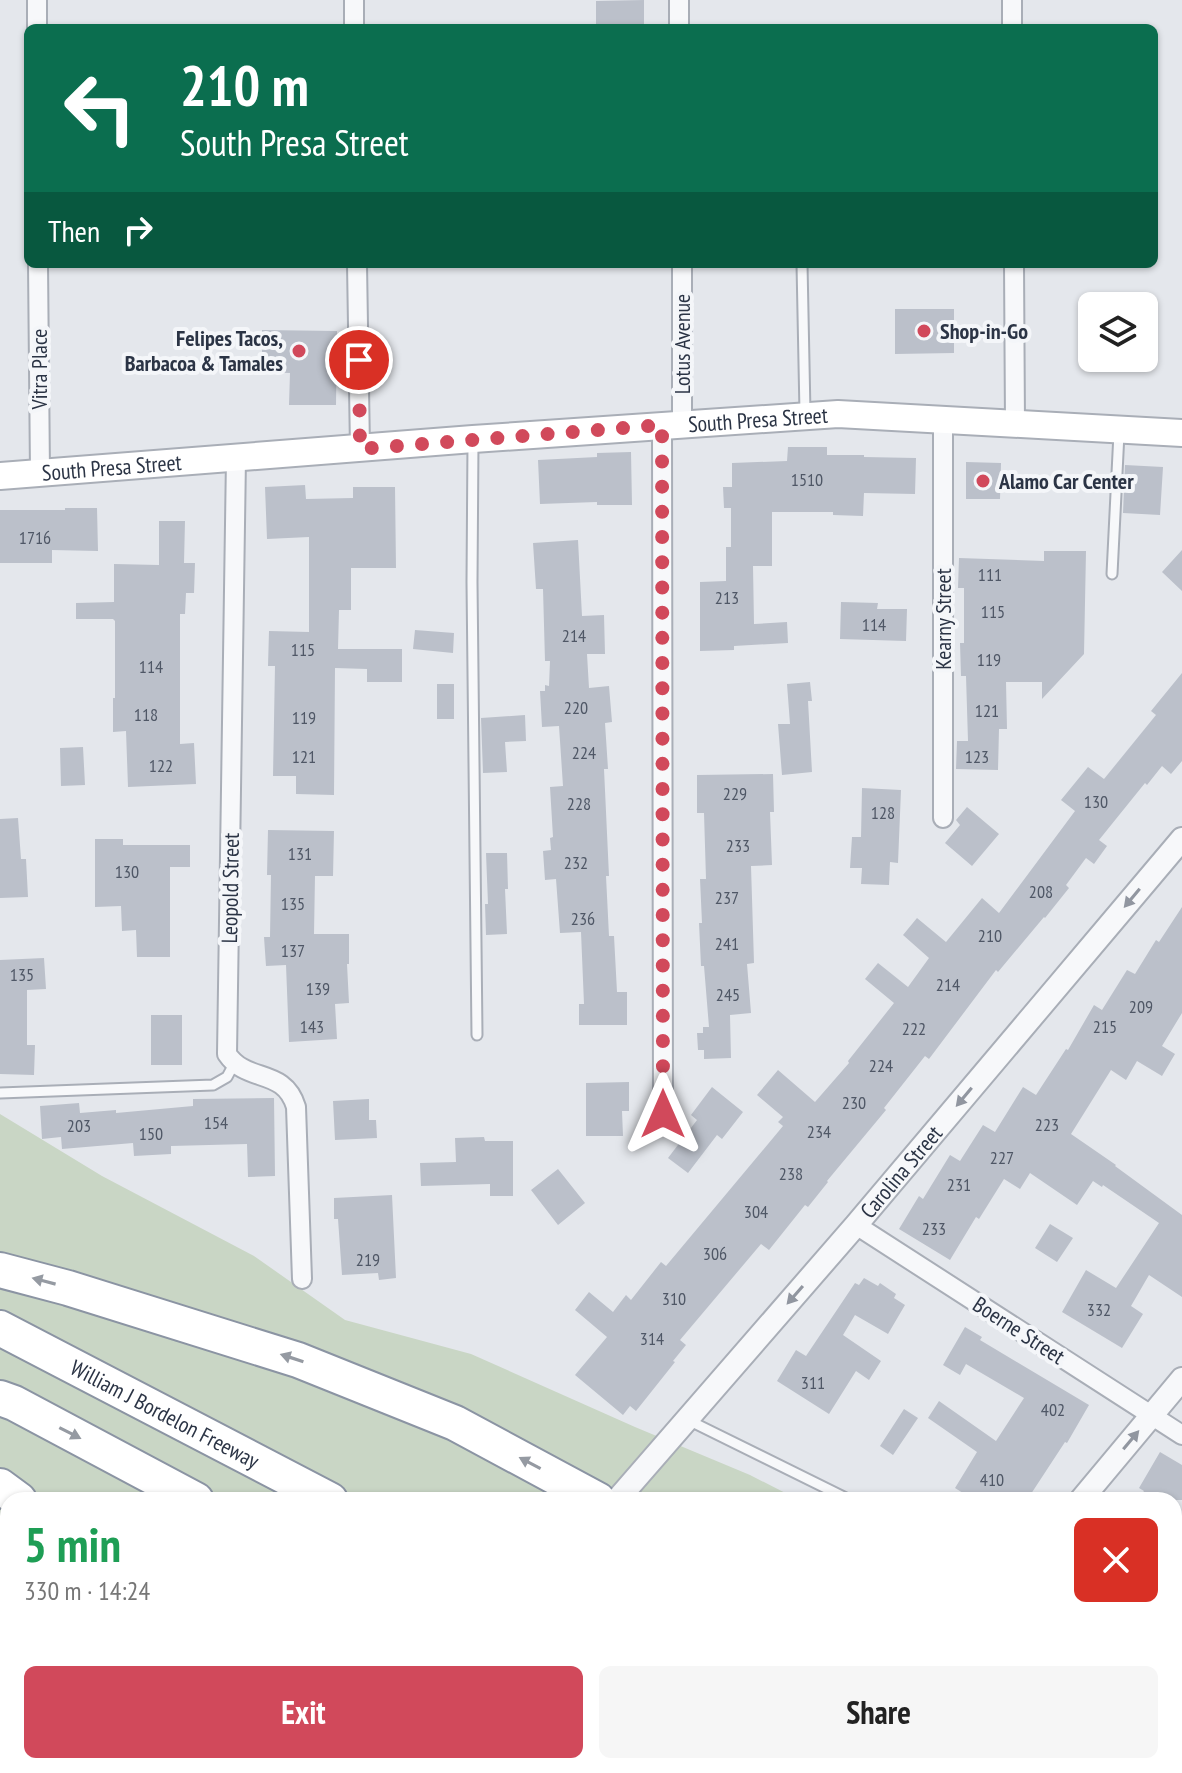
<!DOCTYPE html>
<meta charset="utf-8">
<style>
:root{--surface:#fff;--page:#f6f6f6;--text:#222;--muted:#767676;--accent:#d1495b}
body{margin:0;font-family:"PT Sans Narrow",sans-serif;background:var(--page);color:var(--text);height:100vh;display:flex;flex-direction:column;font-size:30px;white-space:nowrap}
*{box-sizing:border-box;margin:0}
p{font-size:26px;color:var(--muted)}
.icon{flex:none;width:44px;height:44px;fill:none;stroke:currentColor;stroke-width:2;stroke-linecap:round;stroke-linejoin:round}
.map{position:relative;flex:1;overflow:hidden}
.drawer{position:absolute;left:0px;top:1492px;width:1182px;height:282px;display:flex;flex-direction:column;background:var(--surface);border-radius:24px 24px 0 0;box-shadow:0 2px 6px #0004}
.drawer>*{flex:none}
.top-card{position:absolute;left:24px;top:24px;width:1134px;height:244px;border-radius:12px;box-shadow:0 2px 6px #0004;background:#0b6e4f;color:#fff;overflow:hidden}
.fabs{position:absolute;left:1078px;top:292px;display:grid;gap:16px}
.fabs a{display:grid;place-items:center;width:80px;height:80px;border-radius:12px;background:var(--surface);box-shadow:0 2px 6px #0004;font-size:40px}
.pin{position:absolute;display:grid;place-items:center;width:68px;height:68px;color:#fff;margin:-34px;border:4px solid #fff;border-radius:50%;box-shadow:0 2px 8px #0007}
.me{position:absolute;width:88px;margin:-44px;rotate:0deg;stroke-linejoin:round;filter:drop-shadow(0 0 6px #0008)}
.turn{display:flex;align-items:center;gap:28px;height:168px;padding:0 24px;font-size:36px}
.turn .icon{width:104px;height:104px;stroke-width:2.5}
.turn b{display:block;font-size:56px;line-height:68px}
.then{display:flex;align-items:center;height:76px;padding:0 24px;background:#0003;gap:16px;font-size:30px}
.round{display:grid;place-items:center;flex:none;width:84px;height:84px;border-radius:12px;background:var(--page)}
.summary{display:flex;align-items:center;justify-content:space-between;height:136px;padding:0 24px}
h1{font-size:48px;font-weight:700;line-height:60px;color:#1e9e55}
.cta{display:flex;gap:16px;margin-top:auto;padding:16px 24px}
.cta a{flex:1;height:92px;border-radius:12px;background:var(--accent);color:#fff;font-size:32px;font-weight:700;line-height:92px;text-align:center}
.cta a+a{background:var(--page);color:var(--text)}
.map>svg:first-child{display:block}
</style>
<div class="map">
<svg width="1182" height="1773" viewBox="0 0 1182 1773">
<rect width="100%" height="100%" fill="#e4e7ec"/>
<path fill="#c9d6c5" d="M0 1114 102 1176 254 1256 345 1320 471 1354 635 1427 750 1475 799 1500H8V1623L0 1619Z
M1174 1756 1182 1761V1773H474L460 1766H1174Z"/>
<path fill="#bbc0ca" d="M644 0V28H596V1Z
M895 309H954V353L895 354Z
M262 330 337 331 336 405H289L290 373 262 372Z
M788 447H827V455H864V457L916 458 915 494 864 493 863 516 833 515V512H772V566H753L754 624 787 622 788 643 734 646V650L700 651V582L726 581V547H731V508H724L723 487H732V463L787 461Z
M631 452 632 505H597V502L540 504 538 460 597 457V453Z
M966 462 1001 463 1000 499H966Z
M1125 465 1163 467 1160 515 1123 513Z
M305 485 306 499 353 498V487H395L396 568H351V610H339L338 649H402V682H367V669L335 668 334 795 296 794V776H273L275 666H268L269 631 309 632V537L267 539 265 487Z
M65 508H97L98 551 52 550V563H0V510H65Z
M159 521H185L184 563H195L194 593H186L185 614H180V744L194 743 196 784 128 787 126 731 113 732V698H115V621L113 619H76V603L114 602V564L159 565Z
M578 540 582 616 604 615 605 654H587L589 688 609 686 612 722 605 723 608 769H604L609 876H606L609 936H614L617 992H627V1025H579V1004H584L581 932 560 933 556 879 545 880 543 851 551 850 550 838 553 837 550 787 563 786 559 726 542 727 540 691H545V685L549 686 550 661H545L543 589H536L533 543Z
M1182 550V591L1162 572Z
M1044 551H1086L1084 654 1042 699V682H1006L1007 729H999L998 770 956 769 957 741H968L966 676H961L960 643H964V588H958L959 558 1044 561Z
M841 602 878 603 877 609H907L906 641 840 639Z
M415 630 454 633 453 653 413 649Z
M1182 673V761L1171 774 1162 766 1147 785 1145 783 1099 840 1107 846 1094 864 1086 858 1066 885 1069 888 1045 918 1044 917 998 972 996 970 929 1059 925 1056 884 1108 886 1110 827 1181 828 1182 808 1207 805 1205 769 1250 761 1244 680 1340 686 1345 673 1361 675 1362 636 1411 630 1406 623 1415 575 1375 607 1337 575 1310 589 1292 613 1312 626 1295 631 1300 661 1262 666 1266 783 1126 778 1122 783 1117 757 1095 778 1070 815 1102 849 1063 848 1061 894 1003 865 979 878 963 908 987 929 958 903 935 917 918 946 942 982 898 999 913 1075 811 1061 800 1088 767 1104 779 1156 715 1151 711Z
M810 682 812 701H808L812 772 782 775 778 724H790L787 684Z
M437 684H454V719H437Z
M525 715 526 741 505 742 507 772 483 773 481 718Z
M83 747 85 785 61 786 60 748Z
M773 774 774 812H770L772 865 751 866 754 963 747 964 751 1013 730 1015 731 1058 704 1059V1050H698L697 1033H703V1027H709L704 966H701L699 923H702L700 879H706L704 813H697V775Z
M862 788 901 790 898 863 890 862 889 885 861 884 862 868H850L852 837H861Z
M967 807 999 834 972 866 945 843 960 825 956 820Z
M18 818 21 859H26L28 897 0 898V819Z
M268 830 334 831 333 876H315L314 934H349V964H347L349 1003 335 1004 337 1039 289 1042 286 965 266 966 264 937H270L271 875H267Z
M95 839H123V845H190V867H170V957H137L136 930 122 931 121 906 95 907Z
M486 853H507L508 889H505L507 934 486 935 485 904H488Z
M1182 907V1013L1162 1046 1175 1054 1162 1076 1137 1061 1126 1080 1111 1070 1071 1134 1116 1165 1115 1166 1182 1215V1297L1149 1275 1131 1306 1143 1314 1122 1348 1062 1312 1086 1270 1116 1288 1159 1223 1103 1185 1102 1187 1093 1181 1077 1205 1030 1173 1020 1189 1004 1179 979 1219 976 1217 950 1260 899 1229 919 1196 923 1199 950 1155 960 1161 983 1125 995 1132 1023 1087 1036 1095 1066 1049 1068 1050 1094 1005 1102 1010 1127 970 1135 974 1156 940 1159 942Z
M44 958 46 989 27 990V1045H35L34 1075 0 1074V960Z
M151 1015H182V1065H151Z
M629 1082V1111H622L623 1136H586V1083Z
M712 1087 743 1112 722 1139 717 1135 688 1173 668 1158 697 1120 691 1115Z
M274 1098 275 1176 248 1177 247 1144 171 1146V1154L134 1156 133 1143 62 1149 61 1137 42 1139 40 1106 79 1103 80 1113 116 1110V1113L193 1106V1099Z
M369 1099V1120H376L377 1138 335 1140 333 1101Z
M484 1137 485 1141H513V1196H490V1184L421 1186 420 1163 456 1162 455 1138Z
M558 1169 585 1203 558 1225 531 1190Z
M392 1195 396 1278 379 1280 378 1273 342 1275 338 1219H334V1198Z
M1050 1224 1073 1238 1057 1262 1035 1248Z
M864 1278 878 1286 880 1283 896 1294 894 1298 905 1305 888 1334 855 1315 843 1335 881 1361 869 1380 856 1371 829 1414 777 1381 796 1350 806 1356 855 1283 859 1285Z
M965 1327 982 1337 980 1340 1089 1405 1067 1443 1065 1442 1027 1500H974L955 1488 977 1452 928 1418 939 1401 996 1441 1024 1398 966 1364 960 1375 943 1365Z
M904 1409 918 1418 893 1455 880 1446Z
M1160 1452 1182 1465V1500H1138L1144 1491 1139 1488Z"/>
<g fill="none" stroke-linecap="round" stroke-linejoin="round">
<g stroke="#a9aeb7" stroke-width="13">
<path id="service" d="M802 264 805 413
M473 442 472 582 477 1035
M1112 574 1119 433
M0 1093 213 1085 227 1077 234 1064
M688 1420 850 1500
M0 1750 8 1721"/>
</g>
<g stroke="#a9aeb7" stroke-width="22">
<path id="minor" d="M37 0V28
M354 0V28
M679 0V28
M1012 0V28
M38 264 40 473
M357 264 360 449
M682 264V423
M1014 264 1015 424
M662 425 663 1114
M236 458 227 1054C247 1084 284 1067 296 1107L302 1279
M943 818V420
M856 1225 1182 1435
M0 1712 8 1716
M117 1766 132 1773
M387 1773 391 1766"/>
</g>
<g stroke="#a9aeb7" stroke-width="26">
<g id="tertiary">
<path id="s1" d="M617 1500 856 1225 1182 839"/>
<path d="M1081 1500 1182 1379"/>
<path d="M875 1773 878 1766"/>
</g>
</g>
<g stroke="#a9aeb7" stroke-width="30">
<g id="secondary">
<path id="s2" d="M0 476 473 439 838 414 1182 433"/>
<path d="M405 1766 418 1773"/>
<path d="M447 1766 449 1773"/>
</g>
</g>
<g stroke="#8b94a3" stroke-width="38">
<g id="motorway">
<path d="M0 1270 68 1288 298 1360 455 1423 598 1500"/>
<path id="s3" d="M0 1328 330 1500"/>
<path d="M0 1398 14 1403 196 1500"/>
<path d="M0 1486 19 1500"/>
<path d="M685 1766 698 1773"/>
<path d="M828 1766 841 1773"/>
<path d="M1088 1766 1101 1773"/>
</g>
</g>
<use href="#service" stroke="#f7f8fa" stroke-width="9"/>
<use href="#minor" stroke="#f7f8fa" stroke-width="18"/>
<use href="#tertiary" stroke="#f7f8fa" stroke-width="22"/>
<use href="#secondary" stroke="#fff" stroke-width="26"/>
<use href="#motorway" stroke="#fff" stroke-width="34"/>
</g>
<defs><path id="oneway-solid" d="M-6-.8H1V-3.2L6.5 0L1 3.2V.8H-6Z" transform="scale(2)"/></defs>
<g fill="#9196a0">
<use href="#oneway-solid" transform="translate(1132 898) rotate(130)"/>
<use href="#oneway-solid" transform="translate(964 1097) rotate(130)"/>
<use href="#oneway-solid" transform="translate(795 1295) rotate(131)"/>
<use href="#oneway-solid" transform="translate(1131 1440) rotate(-50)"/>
</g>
<g fill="#959aa2">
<use href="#oneway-solid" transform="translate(44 1281) rotate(-165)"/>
<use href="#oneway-solid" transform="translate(292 1358) rotate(-162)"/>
<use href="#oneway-solid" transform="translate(70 1433) rotate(27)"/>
<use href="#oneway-solid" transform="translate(530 1463) rotate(-152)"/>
</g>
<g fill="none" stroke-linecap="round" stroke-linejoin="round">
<path stroke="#d1495b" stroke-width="14" stroke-dasharray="0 25.2" d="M359 360 360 449 662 425 663 1114"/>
</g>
<g fill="#d1495b" stroke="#f4f6f9" stroke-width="3">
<circle cx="924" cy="331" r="8"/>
<circle cx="299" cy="351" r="8"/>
<circle cx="983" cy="481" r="8"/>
</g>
<g text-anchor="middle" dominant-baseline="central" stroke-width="8" stroke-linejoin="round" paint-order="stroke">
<g font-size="18" fill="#4f5766">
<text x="807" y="479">1510</text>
<text x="35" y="537">1716</text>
<text x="990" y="574">111</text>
<text x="727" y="597">213</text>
<text x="993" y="611">115</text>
<text x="874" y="624">114</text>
<text x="574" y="635">214</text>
<text x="303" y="649">115</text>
<text x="989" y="659">119</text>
<text x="151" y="666">114</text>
<text x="576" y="707">220</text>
<text x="987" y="710">121</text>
<text x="146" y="714">118</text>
<text x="304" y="717">119</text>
<text x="584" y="752">224</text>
<text x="304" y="756">121</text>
<text x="977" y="756">123</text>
<text x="161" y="765">122</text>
<text x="735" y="793">229</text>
<text x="1096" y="801">130</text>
<text x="579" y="803">228</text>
<text x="883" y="812">128</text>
<text x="738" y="845">233</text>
<text x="300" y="853">131</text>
<text x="576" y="862">232</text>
<text x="127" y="871">130</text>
<text x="1041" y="891">208</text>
<text x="727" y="897">237</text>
<text x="293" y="903">135</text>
<text x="583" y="918">236</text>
<text x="990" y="935">210</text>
<text x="727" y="943">241</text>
<text x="293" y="950">137</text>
<text x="22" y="974">135</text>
<text x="948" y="984">214</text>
<text x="318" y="988">139</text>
<text x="728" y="994">245</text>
<text x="1141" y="1006">209</text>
<text x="312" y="1026">143</text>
<text x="1105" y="1026">215</text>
<text x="914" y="1028">222</text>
<text x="881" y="1065">224</text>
<text x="854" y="1102">230</text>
<text x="216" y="1122">154</text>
<text x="1047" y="1124">223</text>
<text x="79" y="1125">203</text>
<text x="819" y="1131">234</text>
<text x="151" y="1133">150</text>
<text x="1002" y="1157">227</text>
<text x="791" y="1173">238</text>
<text x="959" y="1184">231</text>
<text x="756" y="1211">304</text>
<text x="934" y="1228">233</text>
<text x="715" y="1253">306</text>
<text x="368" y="1259">219</text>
<text x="674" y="1298">310</text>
<text x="1099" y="1309">332</text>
<text x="652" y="1338">314</text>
<text x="813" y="1382">311</text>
<text x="1053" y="1409">402</text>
<text x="992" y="1479">410</text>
</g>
<g font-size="22" font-weight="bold" fill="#2b3445" stroke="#f4f6f9" text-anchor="start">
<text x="940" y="331">Shop-in-Go</text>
<text x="283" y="338" text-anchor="end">Felipes Tacos,<tspan x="283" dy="25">Barbacoa &amp; Tamales</tspan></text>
<text x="999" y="481">Alamo Car Center</text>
</g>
<g font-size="22" fill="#2b3445" stroke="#f4f6f9">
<text transform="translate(682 344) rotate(-90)">Lotus Avenue</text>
<text transform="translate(39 369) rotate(-90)">Vitra Place</text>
<text stroke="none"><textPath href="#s2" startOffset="760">South Presa Street</textPath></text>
<text stroke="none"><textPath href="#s2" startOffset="112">South Presa Street</textPath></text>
<text transform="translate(943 619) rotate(-90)">Kearny Street</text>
<text transform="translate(230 888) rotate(-89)">Leopold Street</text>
<text stroke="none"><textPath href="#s1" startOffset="434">Carolina Street</textPath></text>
<text transform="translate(1019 1330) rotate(33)">Boerne Street</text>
<text stroke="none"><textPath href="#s3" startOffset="186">William J Bordelon Freeway</textPath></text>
</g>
</g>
</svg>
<div class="fabs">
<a><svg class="icon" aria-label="layers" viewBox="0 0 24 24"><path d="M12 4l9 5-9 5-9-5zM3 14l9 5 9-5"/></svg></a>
</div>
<div class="pin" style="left:359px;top:360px;background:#d93025"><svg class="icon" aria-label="arrive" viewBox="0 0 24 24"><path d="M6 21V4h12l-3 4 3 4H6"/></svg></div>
<svg class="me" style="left:663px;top:1114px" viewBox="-20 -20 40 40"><path d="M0-17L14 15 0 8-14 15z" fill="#d1495b" stroke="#fff" stroke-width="4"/></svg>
<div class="top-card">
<div class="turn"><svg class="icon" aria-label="left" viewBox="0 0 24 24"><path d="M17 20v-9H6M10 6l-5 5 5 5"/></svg><div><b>210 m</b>South Presa Street</div></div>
<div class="then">Then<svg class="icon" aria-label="right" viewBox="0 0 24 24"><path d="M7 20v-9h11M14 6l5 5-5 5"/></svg></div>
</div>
<section class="drawer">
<div class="summary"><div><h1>5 min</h1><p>330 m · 14:24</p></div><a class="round" style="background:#d93025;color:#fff"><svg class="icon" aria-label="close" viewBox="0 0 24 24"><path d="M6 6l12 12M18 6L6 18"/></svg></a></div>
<div class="cta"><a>Exit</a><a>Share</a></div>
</section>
</div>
